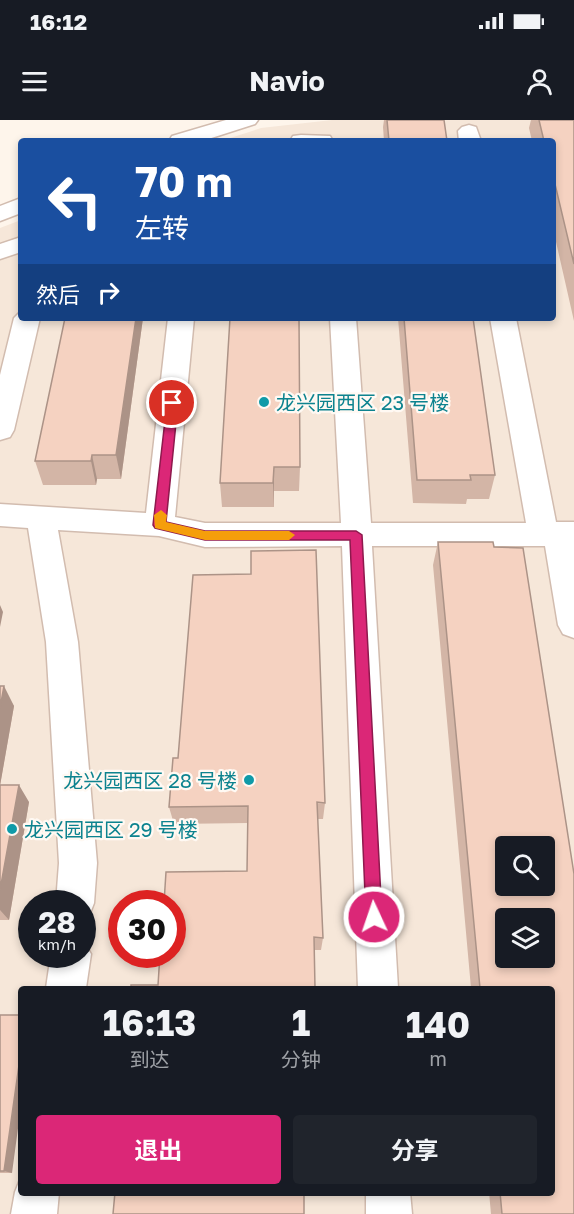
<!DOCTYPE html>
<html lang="zh">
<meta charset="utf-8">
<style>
:root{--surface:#171b24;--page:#20242c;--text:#f1f3f6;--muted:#9ea1a6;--accent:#db2777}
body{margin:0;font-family:"Golos Text","Noto Sans SC",sans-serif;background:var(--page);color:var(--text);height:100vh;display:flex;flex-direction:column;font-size:22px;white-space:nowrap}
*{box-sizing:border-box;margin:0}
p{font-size:20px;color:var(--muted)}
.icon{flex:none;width:33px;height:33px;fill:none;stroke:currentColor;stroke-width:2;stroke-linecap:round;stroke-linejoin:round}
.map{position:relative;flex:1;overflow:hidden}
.drawer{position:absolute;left:18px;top:866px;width:537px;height:210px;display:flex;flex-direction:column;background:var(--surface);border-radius:6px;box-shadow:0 3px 9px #0003}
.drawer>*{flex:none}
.hud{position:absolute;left:18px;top:18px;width:538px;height:183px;border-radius:6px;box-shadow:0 3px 9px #0003;background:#1a4fa0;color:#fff;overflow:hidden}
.tools{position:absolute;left:495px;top:716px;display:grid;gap:12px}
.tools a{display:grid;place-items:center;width:60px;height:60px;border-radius:6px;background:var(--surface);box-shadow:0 3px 9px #0003;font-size:30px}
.speed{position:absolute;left:18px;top:770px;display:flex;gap:12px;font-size:30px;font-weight:700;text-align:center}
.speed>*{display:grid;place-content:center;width:78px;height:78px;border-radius:50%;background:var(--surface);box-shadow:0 3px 9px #0003;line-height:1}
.speed small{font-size:15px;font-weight:400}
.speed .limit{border:9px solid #d22;background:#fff;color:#111}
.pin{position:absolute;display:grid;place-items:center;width:51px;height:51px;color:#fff;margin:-26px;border:3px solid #fff;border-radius:50%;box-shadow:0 2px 6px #0007}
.me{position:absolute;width:66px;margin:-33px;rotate:357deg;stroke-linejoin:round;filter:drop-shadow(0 0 4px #0008)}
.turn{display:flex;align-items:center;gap:21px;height:126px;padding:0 18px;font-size:27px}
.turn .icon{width:78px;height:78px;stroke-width:2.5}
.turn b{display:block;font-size:42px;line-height:51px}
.then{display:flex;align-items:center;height:57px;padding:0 18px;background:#0003;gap:12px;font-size:22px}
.eta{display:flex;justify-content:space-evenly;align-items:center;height:102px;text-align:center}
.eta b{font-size:36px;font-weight:700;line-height:42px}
.primary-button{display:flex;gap:12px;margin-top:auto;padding:12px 18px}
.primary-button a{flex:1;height:69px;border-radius:6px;background:var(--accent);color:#fff;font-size:24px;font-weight:700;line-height:69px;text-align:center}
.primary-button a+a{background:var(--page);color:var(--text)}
.status{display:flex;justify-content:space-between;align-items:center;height:42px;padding:0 30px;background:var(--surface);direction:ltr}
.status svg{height:16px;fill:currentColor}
header{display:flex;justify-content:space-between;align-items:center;height:78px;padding:0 18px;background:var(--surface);font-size:27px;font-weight:700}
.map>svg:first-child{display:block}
</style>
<div class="status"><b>16:12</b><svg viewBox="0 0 49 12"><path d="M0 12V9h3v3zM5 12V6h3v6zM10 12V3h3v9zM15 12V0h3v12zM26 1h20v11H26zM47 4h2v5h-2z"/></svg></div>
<header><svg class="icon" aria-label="menu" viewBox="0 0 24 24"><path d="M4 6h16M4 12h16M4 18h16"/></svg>Navio<svg class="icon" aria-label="person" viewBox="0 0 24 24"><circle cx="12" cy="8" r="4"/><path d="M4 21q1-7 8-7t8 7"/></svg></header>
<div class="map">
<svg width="574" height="1094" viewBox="0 0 574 1094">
<rect width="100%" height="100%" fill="#fef5eb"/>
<path fill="#f6e7d9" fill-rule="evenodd" d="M332 0H574V1094H0V108L21 100V198H554V21H221L261 8ZM506 726H544V765H506ZM32 783H82V834H32ZM122 783H172V834H122ZM506 798H544V837H506ZM21 868H552V1072H21Z"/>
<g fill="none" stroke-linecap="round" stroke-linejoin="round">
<g stroke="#d2bcaf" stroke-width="3">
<path id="minor" d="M469 5 476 7 481 21H459L458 11 462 7Z
M301 15 330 16 333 21H290L293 16Z
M21 117V132L0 139V124Z
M21 191V198H40L14 310 10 317 0 320V255L14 198Z
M168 198H194L175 397 205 403H341L330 198H356L371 403H526L490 198H516L556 402H574V518L563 514 558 505 545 426H372L398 868H358L342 426 205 427 159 416 58 410 78 522 97 743 94 783 89 796 82 799V783H56L59 743 46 522 28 408 0 406V384L146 393Z
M82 819 91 834 86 868H46L51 834H82Z
M21 1057V1072H59L57 1094H11L15 1072Z
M366 1072H410L412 1094H366Z"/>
</g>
<g stroke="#d2bcaf" stroke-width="3">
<path id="tertiary" d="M226 0H258L255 4 202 21H169L172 16Z
M21 78V93L0 101V86Z"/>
</g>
<use href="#minor" fill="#fff" fill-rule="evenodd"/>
<use href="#tertiary" fill="#fff" fill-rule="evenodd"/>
</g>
<path fill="#d3b5a6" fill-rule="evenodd" d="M384 0H444L447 21H384L383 7Z
M531 0H574V201L554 113V21H532L529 8Z
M143 198 121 359H97L96 365H43L35 341Z
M230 198 300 347 299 371H274V387H222L220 363Z
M398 198H473L495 355 489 379H467L466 384 413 383Z
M438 422H493L494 427 523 428 574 754V1094H491L489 1072H552V868H471L433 445ZM506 726H544V765H506ZM506 798H544V837H506Z
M0 566 14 586 0 665 29 682 9 800H0Z
M325 683 323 699H317L323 818 321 830H314L247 751 248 703 174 704 169 687Z
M0 895 12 1053H0Z"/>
<path fill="#ac9387" d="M136 198H143L121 359 116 335Z
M92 335 97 359 96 365 91 341Z
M274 347V387L273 363Z
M0 485 3 492 0 507Z
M4 566 14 586 0 666V588Z
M19 665 29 682 9 800 0 790V770Z
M21 931V986L12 1053 4 1051Z"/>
<path fill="#f5d2c1" stroke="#ac9387" stroke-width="1.5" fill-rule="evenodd" d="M387 0H444L447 21H389Z
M539 0H574V144L554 60V21H544Z
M65 198H136L116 335H92L91 341H35Z
M230 198H299L300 347H274L273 363H220Z
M404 198H473L495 355H470L471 360H417Z
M438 422H493L494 427 523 428 574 754V1094H502L500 1072H552V868H480ZM506 726H544V765H506ZM506 798H544V837H506Z
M316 430 325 683 317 682 323 818 314 817 315 868H131V865H158L160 834H172V783H164L166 752 247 751 248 686 169 687 173 638H178L193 455 251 454V431Z
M0 566H4L0 588Z
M0 665H19L0 770Z
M0 895H21V931L4 1051H0Z
M115 1072H304V1094H113Z"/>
<path fill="#db2777" stroke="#8e194d" stroke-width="1.5" d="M172 279 178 283 166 402 205 411H356L362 415 382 797 380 803 374 805 369 803 366 797 350 420H205L155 408 153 405 167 283Z"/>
<path fill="#f59e0b" d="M161 390 167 395 166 402 205 411H289L295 415 289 420H205L155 408 154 395Z"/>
<g fill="#0f9aa8" stroke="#fff9f3" stroke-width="2">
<circle cx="264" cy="282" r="6"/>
<circle cx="249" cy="660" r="6"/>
<circle cx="12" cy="709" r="6"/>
</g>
<g text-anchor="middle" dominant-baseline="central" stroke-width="4.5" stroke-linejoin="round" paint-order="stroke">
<g font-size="20" fill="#0d838f" stroke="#fff9f3" text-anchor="start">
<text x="276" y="282">龙兴园西区 23 号楼</text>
<text x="237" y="660" text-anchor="end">龙兴园西区 28 号楼</text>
<text x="24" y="709">龙兴园西区 29 号楼</text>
</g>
</g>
</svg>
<div class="tools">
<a><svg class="icon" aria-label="search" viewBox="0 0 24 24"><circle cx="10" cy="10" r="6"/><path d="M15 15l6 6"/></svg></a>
<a><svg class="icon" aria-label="layers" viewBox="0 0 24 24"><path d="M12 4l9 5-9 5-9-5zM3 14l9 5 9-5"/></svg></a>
</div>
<div class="speed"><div>28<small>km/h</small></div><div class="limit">30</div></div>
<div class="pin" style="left:172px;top:283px;background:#d93025"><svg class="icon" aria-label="arrive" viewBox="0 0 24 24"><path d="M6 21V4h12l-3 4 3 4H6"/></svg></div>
<svg class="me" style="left:374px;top:797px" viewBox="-20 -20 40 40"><circle r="17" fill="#db2777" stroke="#fff" stroke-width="3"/><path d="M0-11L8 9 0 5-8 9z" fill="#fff"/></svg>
<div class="hud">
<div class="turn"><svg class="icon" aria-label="left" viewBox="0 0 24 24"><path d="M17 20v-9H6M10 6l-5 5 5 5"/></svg><div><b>70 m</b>左转</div></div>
<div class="then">然后<svg class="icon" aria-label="right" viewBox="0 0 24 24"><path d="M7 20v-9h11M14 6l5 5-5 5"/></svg></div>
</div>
<section class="drawer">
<div class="eta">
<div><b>16:13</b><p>到达</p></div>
<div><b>1</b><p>分钟</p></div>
<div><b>140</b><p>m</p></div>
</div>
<div class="primary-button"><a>退出</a><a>分享</a></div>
</section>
</div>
